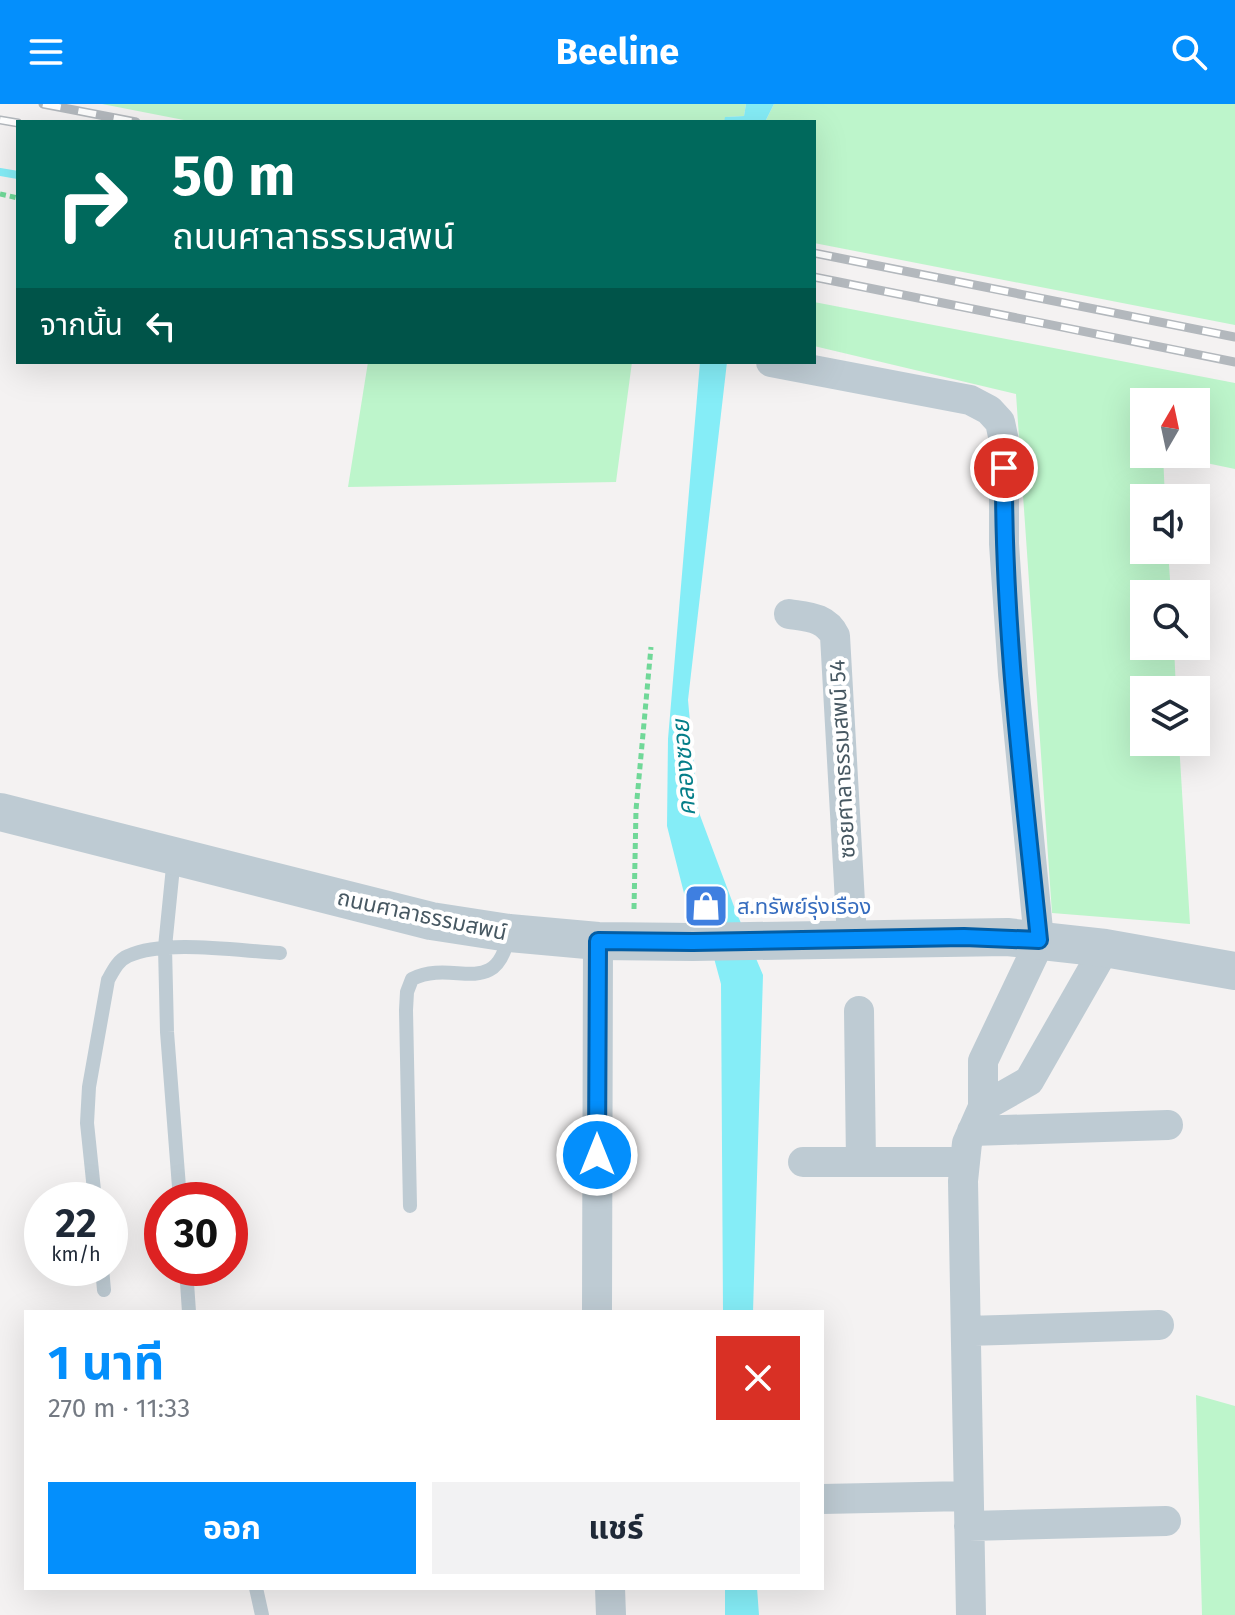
<!DOCTYPE html>
<html lang="th">
<meta charset="utf-8">
<style>
:root{--surface:#fff;--page:#f2f2f3;--text:#1f2937;--muted:#747a83;--accent:#048ffc}
body{margin:0;font-family:"Fira Sans","Noto Sans Thai",sans-serif;background:var(--page);color:var(--text);height:100vh;display:flex;flex-direction:column;font-size:30px;white-space:nowrap}
*{box-sizing:border-box;margin:0}
p{font-size:26px;color:var(--muted)}
.icon{flex:none;width:44px;height:44px;fill:none;stroke:currentColor;stroke-width:2;stroke-linecap:round;stroke-linejoin:round}
.map{position:relative;flex:1;overflow:hidden}
.panel{position:absolute;left:24px;top:1206px;width:800px;height:280px;display:flex;flex-direction:column;background:var(--surface);border-radius:0px;box-shadow:0 8px 32px #0002}
.panel>*{flex:none}
.guide{position:absolute;left:16px;top:16px;width:800px;height:244px;border-radius:0px;box-shadow:0 8px 32px #0002;background:#00695c;color:#fff;overflow:hidden}
.needle{width:52px;rotate:9deg}
.tools{position:absolute;left:1130px;top:284px;display:grid;gap:16px}
.tools a{display:grid;place-items:center;width:80px;height:80px;border-radius:0px;background:var(--surface);box-shadow:0 8px 32px #0002;font-size:40px}
.speed{position:absolute;left:24px;top:1078px;display:flex;gap:16px;font-size:40px;font-weight:700;text-align:center}
.speed>*{display:grid;place-content:center;width:104px;height:104px;border-radius:50%;background:var(--surface);box-shadow:0 8px 32px #0002;line-height:1}
.speed small{font-size:20px;font-weight:400}
.speed .limit{border:12px solid #d22;background:#fff;color:#111}
.pin{position:absolute;display:grid;place-items:center;width:68px;height:68px;color:#fff;margin:-34px;border:4px solid #fff;border-radius:50%;box-shadow:0 2px 8px #0007}
.me{position:absolute;width:88px;margin:-44px;rotate:0deg;stroke-linejoin:round;filter:drop-shadow(0 0 6px #0008)}
.turn{display:flex;align-items:center;gap:28px;height:168px;padding:0 24px;font-size:36px}
.turn .icon{width:104px;height:104px;stroke-width:2.5}
.turn b{display:block;font-size:56px;line-height:68px}
.then{display:flex;align-items:center;height:76px;padding:0 24px;background:#0003;gap:16px;font-size:30px}
.round{display:grid;place-items:center;flex:none;width:84px;height:84px;border-radius:0px;background:var(--page)}
.head{display:flex;align-items:center;justify-content:space-between;height:136px;padding:0 24px}
h1{font-size:48px;font-weight:700;line-height:60px;color:var(--accent)}
.cta{display:flex;gap:16px;margin-top:auto;padding:16px 24px}
.cta a{flex:1;height:92px;border-radius:0px;background:var(--accent);color:#fff;font-size:32px;font-weight:700;line-height:92px;text-align:center}
.cta a+a{background:var(--page);color:var(--text)}
header{display:flex;justify-content:space-between;align-items:center;height:104px;padding:0 24px;background:var(--accent);color:#fff;font-size:36px;font-weight:700}
.map>svg:first-child{display:block}
</style>
<header><svg class="icon" aria-label="menu" viewBox="0 0 24 24"><path d="M4 6h16M4 12h16M4 18h16"/></svg>Beeline<svg class="icon" aria-label="search" viewBox="0 0 24 24"><circle cx="10" cy="10" r="6"/><path d="M15 15l6 6"/></svg></header>
<div class="map">
<svg width="1235" height="1511" viewBox="0 0 1235 1511">
<rect width="100%" height="100%" fill="#f4f2f2"/>
<path fill="#bdf5cb" d="M102 0H746L744 12 726 13 724 18H194Z
M774 0H1235V221L814 139V18H765Z
M814 198 1235 279V365L1163 350H1196V298H1144V350H1163L1165 394H1144V446H1168L1171 490H1144V542H1174L1176 586H1144V638H1179L1190 820 1052 809 1016 290 814 242Z
M368 258H632L616 378 348 383Z
M1196 1291 1235 1302V1511H1202Z"/>
<path fill="#85edf7" d="M746 0H774L765 18H724L725 13 744 12Z
M700 258H727L688 596 698 706 735 805 763 871 753 1208H723L721 880 708 832 688 805 667 722 668 635Z
M725 1484H757L759 1511H725Z"/>
<g fill="none" stroke-linecap="round" stroke-linejoin="round">
<path stroke="#85edf7" stroke-width="8" d="M0 68 18 71"/>
<path stroke="#70d898" stroke-width="5" stroke-dasharray="6 4" stroke-linecap="butt" d="M0 90 18 94
M634 805 636 706 651 543"/>
<path stroke="#becbd3" stroke-width="14" d="M174 753 165 843 167 928 180 1096
M95 1096 87 1019 89 983 108 876C113 867 118 856 128 852 165 835 239 847 280 849
M410 1102 406 906 407 888 412 875C455 854 496 897 509 830
M102 1164 104 1186
M186 1164 189 1208
M256 1484 262 1511"/>
<path stroke="#becbd3" stroke-width="30" d="M771 258 970 296 989 306 1000 318 1004 337V440L1013 570 1039 836
M789 510C808 513 826 513 835 532L852 834
M1041 835 983 957V1003L1029 977 1105 844
M859 907 861 1058
M972 1027 1168 1021
M803 1058H964
M597 1208 598 837
M966 1227 1159 1221
M822 1395 968 1392
M969 1422 1166 1417
M610 1484 611 1511
M971 1511 963 1077 967 1039 983 1003"/>
<path stroke="#becbd3" stroke-width="38" d="M0 708 431 817 509 829 598 837 693 838 1007 833 1105 844 1235 867"/>
<g stroke="#b3b8bd" stroke-width="9">
<path id="rail" d="M43 0 136 18
M0 16 18 19
M814 149 1235 233
M814 173 1235 258"/>
</g>
<use href="#rail" stroke="#fff" stroke-width="6" stroke-dasharray="18" stroke-linecap="butt"/>
</g>
<g fill="none" stroke-linecap="round" stroke-linejoin="round">
<g stroke="#035da4" stroke-width="20">
<path id="route" d="M597 1051 598 837 693 838 964 833 1039 836C1023 679 1003 522 1004 364"/>
</g>
<use href="#route" stroke="#048ffc" stroke-width="14"/>
</g>
<defs>
<g id="shop-square" transform="scale(2.3)"><rect x="-9" y="-9" width="18" height="18" rx="4" fill="#3f7fe0" stroke="#fff"/><path d="M-5-2.5h2.3a2.7 3.5 0 0 1 5.4 0H5L5.5 6h-11ZM-1.5-2.5h3a1.5 2.3 0 0 0-3 0Z" fill="#fff"/></g>
</defs>
<g fill-rule="evenodd">
<use href="#shop-square" x="706" y="802"/>
</g>
<g text-anchor="middle" dominant-baseline="central" stroke-width="8" stroke-linejoin="round" paint-order="stroke">
<g font-size="22" fill="#475862" stroke="#fff">
<text transform="translate(842 655) rotate(-93)">ซอยศาลาธรรมสพน์ 54</text>
<text transform="translate(422 811) rotate(12)">ถนนศาลาธรรมสพน์</text>
</g>
<g font-size="22" fill="#366cbe" stroke="#fff" text-anchor="start">
<text x="737" y="802">ส.ทรัพย์รุ่งเรือง</text>
</g>
<g font-size="24" font-style="italic" fill="#057e89" stroke="#fff">
<text transform="translate(684 664) rotate(-94)">คลองซอย</text>
</g>
</g>
</svg>
<div class="tools">
<a><svg class="needle" viewBox="-14 -14 28 28"><path d="M0-13l5 13h-10z" fill="#e53935"/><path d="M0 13l5-13h-10z" fill="#747a83"/></svg></a>
<a><svg class="icon" aria-label="sound" viewBox="0 0 24 24"><path d="M4 9h4l5-4v14l-5-4H4zM17 9q2 3 0 6"/></svg></a>
<a><svg class="icon" aria-label="search" viewBox="0 0 24 24"><circle cx="10" cy="10" r="6"/><path d="M15 15l6 6"/></svg></a>
<a><svg class="icon" aria-label="layers" viewBox="0 0 24 24"><path d="M12 4l9 5-9 5-9-5zM3 14l9 5 9-5"/></svg></a>
</div>
<div class="speed"><div>22<small>km/h</small></div><div class="limit">30</div></div>
<div class="pin" style="left:1004px;top:364px;background:#d93025"><svg class="icon" aria-label="arrive" viewBox="0 0 24 24"><path d="M6 21V4h12l-3 4 3 4H6"/></svg></div>
<svg class="me" style="left:597px;top:1051px" viewBox="-20 -20 40 40"><circle r="17" fill="#048ffc" stroke="#fff" stroke-width="3"/><path d="M0-11L8 9 0 5-8 9z" fill="#fff"/></svg>
<div class="guide">
<div class="turn"><svg class="icon" aria-label="right" viewBox="0 0 24 24"><path d="M7 20v-9h11M14 6l5 5-5 5"/></svg><div><b>50 m</b>ถนนศาลาธรรมสพน์</div></div>
<div class="then">จากนั้น<svg class="icon" aria-label="left" viewBox="0 0 24 24"><path d="M17 20v-9H6M10 6l-5 5 5 5"/></svg></div>
</div>
<section class="panel">
<div class="head"><div><h1>1 นาที</h1><p>270 m · 11:33</p></div><a class="round" style="background:#d93025;color:#fff"><svg class="icon" aria-label="close" viewBox="0 0 24 24"><path d="M6 6l12 12M18 6L6 18"/></svg></a></div>
<div class="cta"><a>ออก</a><a>แชร์</a></div>
</section>
</div>
